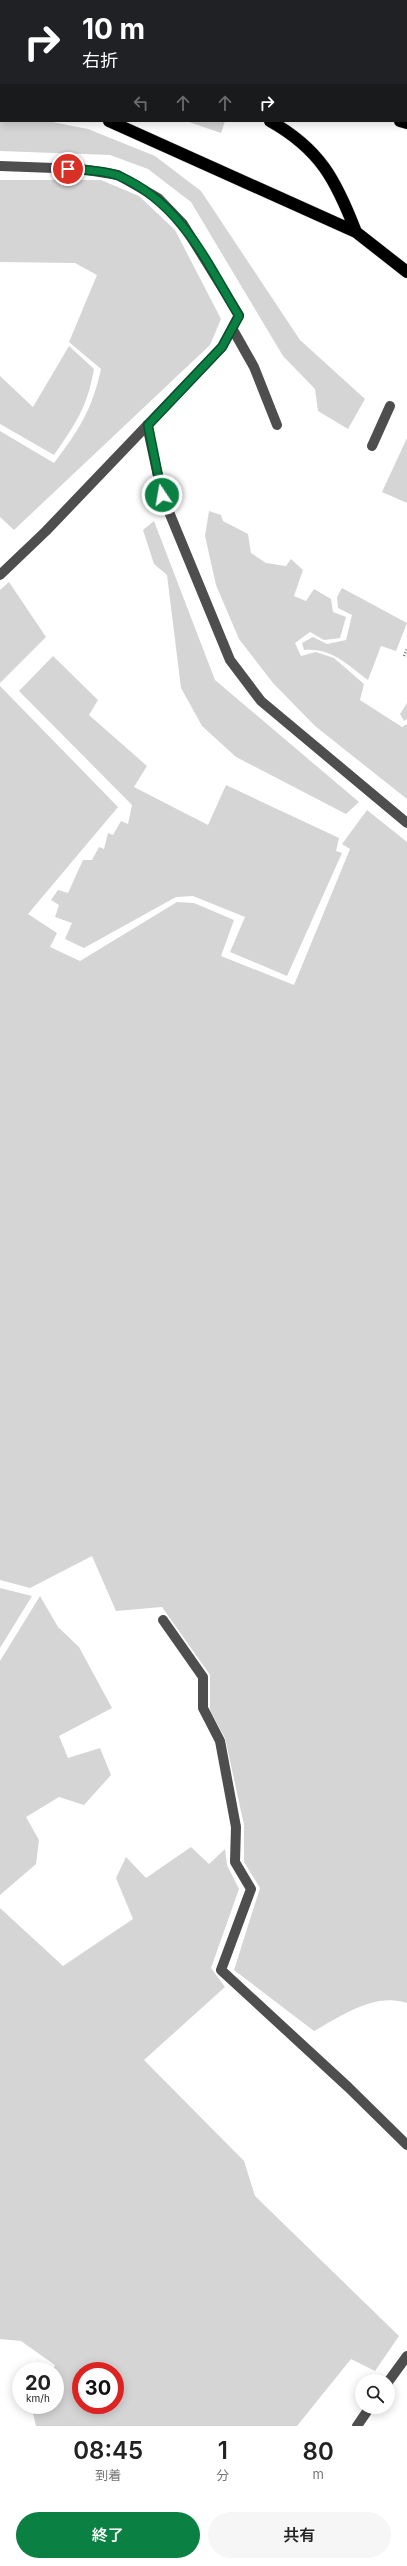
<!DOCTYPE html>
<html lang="ja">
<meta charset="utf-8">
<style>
:root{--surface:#fff;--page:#f6f6f6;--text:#222;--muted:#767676;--accent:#0b8043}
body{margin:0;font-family:Inter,"Noto Sans JP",sans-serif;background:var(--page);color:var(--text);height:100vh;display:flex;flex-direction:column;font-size:15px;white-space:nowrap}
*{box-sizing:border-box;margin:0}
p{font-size:13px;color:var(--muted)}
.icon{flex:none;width:22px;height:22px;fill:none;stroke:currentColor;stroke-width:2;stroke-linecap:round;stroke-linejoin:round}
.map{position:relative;height:2426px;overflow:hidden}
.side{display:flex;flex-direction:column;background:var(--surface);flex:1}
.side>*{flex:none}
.guide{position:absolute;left:0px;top:0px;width:407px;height:122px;box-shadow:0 2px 10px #0003;background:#202124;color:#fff;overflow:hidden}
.tools{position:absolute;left:355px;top:2374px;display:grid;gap:8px}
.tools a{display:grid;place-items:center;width:40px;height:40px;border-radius:50%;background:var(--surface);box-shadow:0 2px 10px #0003;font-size:20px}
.speed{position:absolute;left:12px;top:2362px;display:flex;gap:8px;font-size:20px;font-weight:700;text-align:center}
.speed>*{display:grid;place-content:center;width:52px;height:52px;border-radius:50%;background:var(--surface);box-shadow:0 2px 10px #0003;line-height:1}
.speed small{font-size:10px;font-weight:400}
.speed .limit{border:6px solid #d22;background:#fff;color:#111}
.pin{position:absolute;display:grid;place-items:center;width:34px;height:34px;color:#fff;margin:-17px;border:2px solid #fff;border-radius:50%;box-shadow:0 1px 4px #0007}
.me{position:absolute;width:44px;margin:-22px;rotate:348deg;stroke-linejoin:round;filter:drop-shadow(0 0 3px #0008)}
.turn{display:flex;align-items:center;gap:14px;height:84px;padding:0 16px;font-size:18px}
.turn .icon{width:52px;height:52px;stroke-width:2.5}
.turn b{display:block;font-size:28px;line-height:34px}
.lanes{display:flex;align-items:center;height:38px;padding:0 16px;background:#0003;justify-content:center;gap:20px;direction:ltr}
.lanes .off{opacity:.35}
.eta{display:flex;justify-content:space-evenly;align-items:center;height:68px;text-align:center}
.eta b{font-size:24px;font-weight:600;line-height:28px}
.action{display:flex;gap:8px;margin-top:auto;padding:8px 16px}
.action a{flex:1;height:46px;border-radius:24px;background:var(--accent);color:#fff;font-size:16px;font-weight:600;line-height:46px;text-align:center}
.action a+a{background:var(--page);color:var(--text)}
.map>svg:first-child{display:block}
</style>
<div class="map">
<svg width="407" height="2426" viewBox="0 0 407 2426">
<rect width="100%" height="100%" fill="#fff"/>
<path fill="#d5d5d5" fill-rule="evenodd" d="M356 0H407V33L406 1Z
M0 112 1 121H47L88 129 155 156 201 191 300 340 365 399 348 429 318 411 315 389 283 356 191 202 148 169 110 155 0 151Z
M186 121H225L221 133Z
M0 180H101L139 196 175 230 221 319 210 345 14 530 0 517V431L54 463C79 430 92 410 101 369L69 342 97 275 75 263 0 262Z
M69 346 94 369C87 408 76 423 54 455L0 424V376L33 407Z
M407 438V503L382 492Z
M209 511 221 515 223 521 248 534 251 553 266 563 286 566 291 559 303 570 294 596 306 601 314 589 331 599 333 612 346 617 340 638 324 640 310 632 295 643 301 656 316 652 334 658 364 684 360 700 402 727 407 724V799L315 726 273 683 239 639 216 585 205 536Z
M154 521 215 680 359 802 346 814 236 757 202 726 181 688 167 575 154 564 143 530Z
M9 582 46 637 0 683V590Z
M342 588 407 623 396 651 381 646 368 680C348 665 331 647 304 650L302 643 313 637 327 644 346 640 352 615 338 608 337 597Z
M53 656 98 700 89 715 147 766 134 787 208 825 226 785 339 838 336 851 342 853 287 976 230 952 245 917 193 896 176 897 84 948 65 939 72 923 55 917 59 905 51 900 58 890 68 893 83 860H92L99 847 104 849 108 833 113 835 121 821 128 824 132 805 19 691Z
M0 686 118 807 28 914 57 933 50 947 80 961 177 902 194 903 234 920 221 956 294 985 350 849 342 844 367 810 407 842V2003C375 1992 341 2016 314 2031L234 1970 260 1888 244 1862V1825L225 1738 210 1710V1675L162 1607 116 1611 92 1556 30 1588 0 1580Z
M407 703V719L404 721 400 714Z
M0 1588 32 1596 0 1648Z
M40 1596 58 1627 79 1647 112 1708 59 1736 68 1758 100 1748 111 1775 84 1805 59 1797 26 1817 39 1840 36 1864 0 1895V1661Z
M191 1847 209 1864 225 1849 227 1865 239 1889 211 1968 225 1987 144 2060 244 2161 255 2196 399 2336 375 2371 351 2359 297 2426H36L32 2409 34 2405H55V2371H52L55 2365 21 2341 0 2339V1908L63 1966 133 1919 116 1878 126 1857 146 1878ZM81 2371H115V2405H81Z"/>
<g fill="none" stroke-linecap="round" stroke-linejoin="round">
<g stroke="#dbdbdb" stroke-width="13">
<path id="highway" d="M48 0 50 1
M106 0 108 1
M283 0 284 1
M0 89 1 90
M109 121 356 232 407 272
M270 121C320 149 336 180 356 232
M400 121 407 123"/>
</g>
<path stroke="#707070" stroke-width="2.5" stroke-dasharray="1 2" stroke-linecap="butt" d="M404 656 407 649"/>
<path stroke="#4e4e4e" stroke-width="10" d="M0 166 81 169 118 175 158 198 183 224 239 315 222 347 46 531 0 575
M232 328 254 367 277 425
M147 425 162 495 230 660 261 701 407 823
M372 446 390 406
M163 1620 203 1677V1708L220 1741 236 1827 235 1862 251 1889 221 1970 348 2087 407 2145
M388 2382 407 2356
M357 2426 370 2407"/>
<use href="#highway" stroke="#000" stroke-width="12"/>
</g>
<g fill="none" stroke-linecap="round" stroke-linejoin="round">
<g stroke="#07532c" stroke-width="10">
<path id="route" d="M68 169C83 170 105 170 119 176 181 203 206 261 239 316L222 347 148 425 162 495"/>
</g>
<use href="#route" stroke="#0b8043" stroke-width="7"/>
</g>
</svg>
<div class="tools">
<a><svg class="icon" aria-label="search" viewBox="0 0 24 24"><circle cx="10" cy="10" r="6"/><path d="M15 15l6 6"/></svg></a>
</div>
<div class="speed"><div>20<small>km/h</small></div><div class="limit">30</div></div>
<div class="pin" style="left:68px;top:169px;background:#d93025"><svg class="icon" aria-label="arrive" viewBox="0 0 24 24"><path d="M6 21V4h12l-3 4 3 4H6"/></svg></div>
<svg class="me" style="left:162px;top:495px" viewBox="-20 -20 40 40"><circle r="17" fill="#0b8043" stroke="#fff" stroke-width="3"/><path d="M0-11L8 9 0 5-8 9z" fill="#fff"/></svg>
<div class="guide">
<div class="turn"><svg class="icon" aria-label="right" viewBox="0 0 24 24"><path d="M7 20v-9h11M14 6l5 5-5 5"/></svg><div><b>10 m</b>右折</div></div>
<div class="lanes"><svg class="icon off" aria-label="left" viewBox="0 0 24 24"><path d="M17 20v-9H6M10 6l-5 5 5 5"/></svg><svg class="icon off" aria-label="ahead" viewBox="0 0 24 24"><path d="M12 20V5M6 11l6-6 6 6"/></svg><svg class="icon off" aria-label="ahead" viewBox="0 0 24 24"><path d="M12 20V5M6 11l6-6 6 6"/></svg><svg class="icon" aria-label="right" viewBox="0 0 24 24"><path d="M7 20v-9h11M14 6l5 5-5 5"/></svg></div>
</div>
</div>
<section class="side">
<div class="eta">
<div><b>08:45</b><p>到着</p></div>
<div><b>1</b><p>分</p></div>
<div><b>80</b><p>m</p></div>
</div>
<div class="action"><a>終了</a><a>共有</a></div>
</section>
